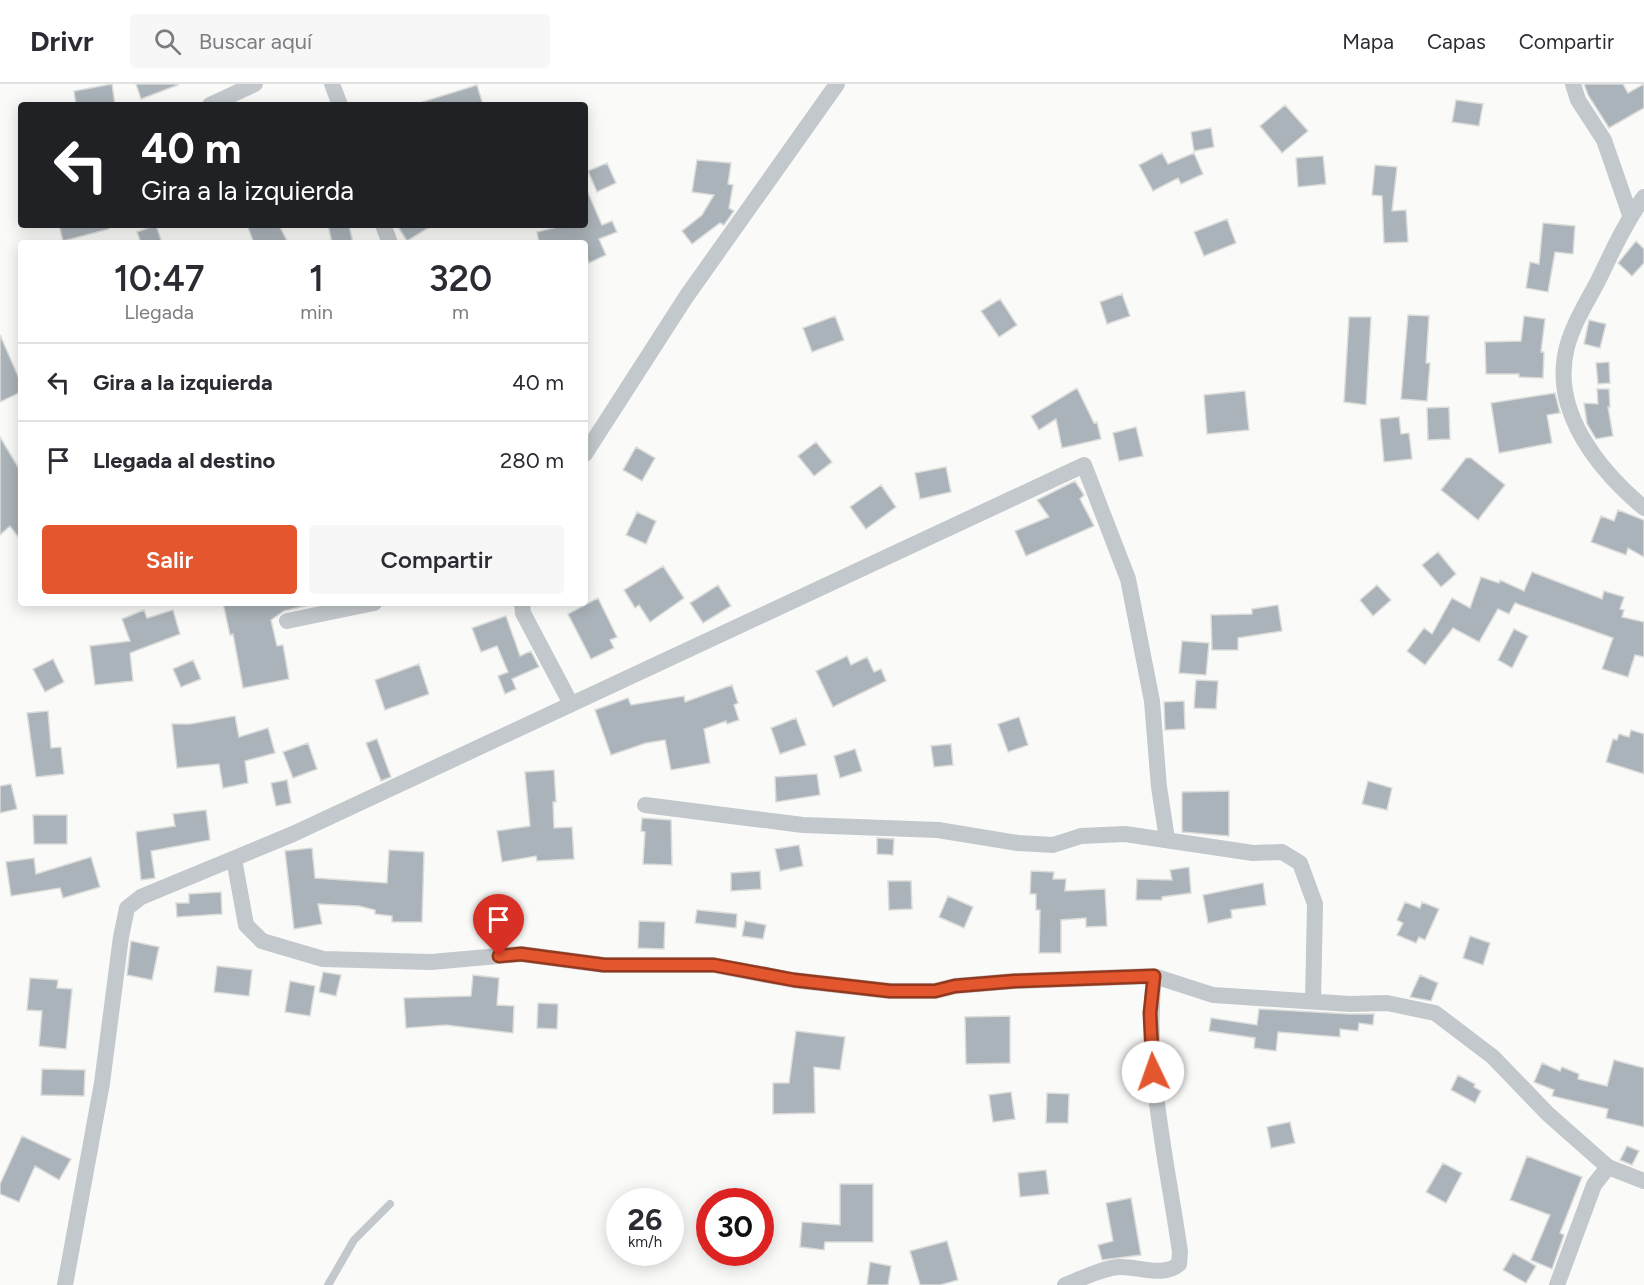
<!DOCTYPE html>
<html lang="es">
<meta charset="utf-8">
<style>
:root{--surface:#fff;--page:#f7f7f7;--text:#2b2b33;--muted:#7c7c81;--line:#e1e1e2;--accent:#e4572e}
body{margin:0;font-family:Figtree,sans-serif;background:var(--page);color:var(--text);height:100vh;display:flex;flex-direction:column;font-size:22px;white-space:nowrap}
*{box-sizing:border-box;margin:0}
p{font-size:20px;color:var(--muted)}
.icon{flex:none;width:33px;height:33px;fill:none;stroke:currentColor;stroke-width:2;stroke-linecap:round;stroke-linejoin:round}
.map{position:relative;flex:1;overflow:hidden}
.sheet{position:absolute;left:18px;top:156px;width:570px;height:366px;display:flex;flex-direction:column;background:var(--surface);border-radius:6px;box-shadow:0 3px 15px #0003}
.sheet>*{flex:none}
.top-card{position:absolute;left:18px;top:18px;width:570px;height:126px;border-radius:6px;box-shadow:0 3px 15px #0003;background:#202124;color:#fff;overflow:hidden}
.speed{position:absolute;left:606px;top:1104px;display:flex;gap:12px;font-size:30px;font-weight:700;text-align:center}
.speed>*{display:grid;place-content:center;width:78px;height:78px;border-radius:50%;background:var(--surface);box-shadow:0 3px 15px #0003;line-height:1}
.speed small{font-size:15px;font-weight:400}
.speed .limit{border:9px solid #d22;background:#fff;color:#111}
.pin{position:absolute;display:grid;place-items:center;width:51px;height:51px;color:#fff;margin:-62px -26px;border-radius:50% 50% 50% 0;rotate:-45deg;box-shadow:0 0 6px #0007}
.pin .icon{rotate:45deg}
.me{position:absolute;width:66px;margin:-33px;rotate:357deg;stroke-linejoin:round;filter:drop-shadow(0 0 4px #0008)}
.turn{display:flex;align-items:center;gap:21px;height:126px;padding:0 24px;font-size:27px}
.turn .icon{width:78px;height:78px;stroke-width:2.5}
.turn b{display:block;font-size:42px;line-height:51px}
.eta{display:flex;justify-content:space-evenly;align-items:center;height:102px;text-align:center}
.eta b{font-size:36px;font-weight:600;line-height:42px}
.cta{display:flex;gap:12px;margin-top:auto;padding:12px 24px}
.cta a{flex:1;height:69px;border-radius:6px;background:var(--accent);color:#fff;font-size:24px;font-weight:600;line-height:69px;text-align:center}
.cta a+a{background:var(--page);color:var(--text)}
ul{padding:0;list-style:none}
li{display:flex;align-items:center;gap:18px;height:78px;padding:0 24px;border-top:2px solid var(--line)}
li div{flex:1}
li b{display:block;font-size:22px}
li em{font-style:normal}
header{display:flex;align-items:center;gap:36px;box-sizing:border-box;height:84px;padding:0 30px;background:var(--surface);border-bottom:2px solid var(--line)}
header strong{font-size:28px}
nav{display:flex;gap:33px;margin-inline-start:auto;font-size:21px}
.search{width:420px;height:54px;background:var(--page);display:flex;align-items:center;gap:15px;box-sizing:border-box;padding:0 21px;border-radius:6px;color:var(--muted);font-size:22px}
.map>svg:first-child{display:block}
</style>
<header>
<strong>Drivr</strong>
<div class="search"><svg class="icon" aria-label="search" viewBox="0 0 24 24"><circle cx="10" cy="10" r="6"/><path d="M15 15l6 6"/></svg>Buscar aquí</div>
<nav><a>Mapa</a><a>Capas</a><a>Compartir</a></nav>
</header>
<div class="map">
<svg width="1644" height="1201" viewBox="0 0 1644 1201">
<rect width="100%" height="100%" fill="#fafaf8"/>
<path fill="#aab3b9" stroke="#dcdcda" stroke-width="1.5" d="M112 0 115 21H76L74 7Z
M136 0H178V1L141 15Z
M1584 0H1623L1628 9 1644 0V24L1609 44 1588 11Z
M477 1 483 21H422V18Z
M1456 16 1483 20 1479 42 1452 38Z
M1285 21 1308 47 1282 69 1260 42Z
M1211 44 1214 63 1194 67 1191 48Z
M1162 69 1168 80 1194 69 1203 90 1181 100 1178 94 1153 107 1139 81Z
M1323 72 1326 100 1298 103 1296 74Z
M697 76 731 79 728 100 733 101 729 124 734 127 724 141 720 139 692 160 682 147 702 131 714 111 692 108Z
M607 79 616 99 597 108 588 87Z
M1375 81 1397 83 1392 127 1406 126 1408 158 1384 159 1382 112 1372 111Z
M585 102 602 141 612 137 617 148 599 155 606 171 589 179 585 170V159H539L537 148 565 141H585Z
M1227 135 1236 159 1204 172 1194 148Z
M1543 139 1575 142 1573 170 1555 168 1548 208 1526 204 1530 178 1539 180Z
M59 141H108L109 145 63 157Z
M156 141 162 159H141L137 148Z
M247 141H279L288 159H254Z
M328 141H349L353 159H332Z
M397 141H433L407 157Z
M1636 157 1644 165V179L1632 192 1618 179Z
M1122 210 1130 232 1107 240 1100 218Z
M1000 215 1017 241 999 253 981 227Z
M1408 231 1429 232 1426 279H1430L1427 317 1401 315Z
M835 232 844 256 812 268 803 244Z
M1524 232 1545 235 1541 268H1544L1543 294 1519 293V290H1486L1485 258 1521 257Z
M1349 233H1371L1366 321 1344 318Z
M1589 236 1606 240 1600 264 1584 260Z
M0 251 21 299V308L0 318Z
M1609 278 1610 299 1598 300 1596 279Z
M1077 304 1094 339 1097 338 1101 355 1062 364 1056 335 1039 346 1031 332Z
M1597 305H1609L1610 323H1608L1613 352 1596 355 1587 340 1584 319 1598 320Z
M1245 307 1249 346 1207 350 1204 311Z
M1555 309 1560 329 1547 331 1552 359 1499 369 1491 319Z
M1449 323 1450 355 1428 356 1427 324Z
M1399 333 1401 350 1409 349 1412 375 1384 378 1380 335Z
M1136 343 1143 372 1119 377 1113 349Z
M0 353 21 388V457L10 442 0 451Z
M816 358 832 378 814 392 798 372Z
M636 363 655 374 642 397 623 386Z
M1466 374H1471L1505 401 1478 436 1441 406Z
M946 383 951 408 920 415 915 389Z
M1075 397 1084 411 1080 415 1094 442 1026 472 1015 447 1049 433 1037 416Z
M881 401 896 423 866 445 850 423Z
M1618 426 1644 436V473L1628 464 1626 471 1591 458 1601 432 1614 437Z
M637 428 656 437 646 460 626 451Z
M1438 468 1456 490 1441 503 1422 481Z
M663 482 684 514 650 538 639 521 635 524 624 506Z
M1532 488 1602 515 1604 507 1624 513 1620 525 1624 526 1622 533 1644 538V573L1635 571 1628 593 1602 585 1613 554 1515 519 1509 530 1498 525 1479 558 1453 544 1425 581 1407 567 1424 544 1432 550 1452 514 1470 524 1481 493 1499 499 1500 496 1524 507Z
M718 501 731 522 703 539 690 519Z
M1377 501 1391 516 1373 532 1360 516Z
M598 514 617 553 610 556 614 564 591 575 568 530Z
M223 519H318L284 527 271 536 277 562 283 561 289 595 243 604 233 550 230 551Z
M1278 521 1282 547 1238 554V566H1212L1211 531 1252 530V525Z
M144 526 147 534 173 526 180 550 130 569 133 597 95 601 90 562 130 557 122 535Z
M506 532 520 572 531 567 539 583 512 595 516 605 505 610 498 592 508 588 497 562 481 568 472 544Z
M1514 545 1528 552 1512 584 1498 576Z
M1182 557 1209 559 1206 591 1179 589Z
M847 572 851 581 867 573 874 588 881 585 886 597 833 623 816 587Z
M53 575 64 598 45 608 33 585Z
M193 576 201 595 181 603 173 585Z
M419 580 429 610 385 626 375 596Z
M1196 596 1218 597 1216 625 1194 624Z
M732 601 738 619 734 621 739 636 727 640 726 637 704 645 710 679 671 686 665 656 646 659 611 671 595 626 628 614 631 621 684 612 685 618Z
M1184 617 1185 645 1165 646 1164 618Z
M48 627 51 664 61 663 64 690 36 693 27 629Z
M235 632 239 653 268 644 275 669 245 677 248 699 223 704 219 680 177 684 172 640H190Z
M1019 633 1028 661 1008 668 998 640Z
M796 634 806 661 780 670 771 644Z
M1631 646 1644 650V690L1606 678 1613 655 1617 656 1619 650 1629 653Z
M377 655 391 693 381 697 366 659Z
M308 659 317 685 293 694 283 668Z
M951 660 953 681 934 683 931 662Z
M855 665 862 687 840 694 834 672Z
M554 686 556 718H553L554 744 572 743 574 775 537 777 536 772 502 778 497 747 530 742 525 688Z
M817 690 820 711 776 718 775 693Z
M287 696 291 719 276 722 271 699Z
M1368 697 1392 704 1387 726 1362 720Z
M11 700 17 725 0 729V702Z
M1229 707V752L1182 748V708Z
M206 726 210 756 151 767 155 794 141 796 136 748 175 742 173 730Z
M33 731H67V760H34Z
M642 734 671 736 672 781 643 780 645 748 641 747Z
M877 754 894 755 893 771 877 770Z
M799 761 803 782 780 787 775 765Z
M312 764 315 794 387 799 389 766 424 768 422 838H392V832L375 830V826L359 822 318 820 322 840 294 845 285 767Z
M91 773 100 803 63 814 60 804 11 812 6 778 34 774 36 790Z
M1189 783 1191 809 1162 813V816H1136L1137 795 1172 796 1170 786Z
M760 787 761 805 731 807V789Z
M1031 787 1054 788 1053 795H1066L1065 807 1105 805 1107 842 1086 843V834L1061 836V869H1039L1040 826H1036V810H1030Z
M888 797H911L912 825 889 826Z
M1263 799 1266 821 1231 826 1232 834 1208 839 1203 811Z
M221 808 222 830 177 833 176 819H189V810Z
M948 812 973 823 964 844 939 833Z
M1405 818 1420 824 1422 818 1439 825 1425 856 1419 853 1416 859 1397 851 1403 839 1397 836Z
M493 822 515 827 510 847 489 843Z
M697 826 737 830 736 844 695 839Z
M639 837 665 838 664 865 638 864Z
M745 837 766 841 763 855 742 852Z
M1470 852 1490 859 1483 881 1463 874Z
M131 857 159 863 152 896 127 891Z
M217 882 252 886 249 912 214 908Z
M323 888 341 891 336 912 319 908Z
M473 891 499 894 497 921 514 922 513 949 446 941 406 944 404 914 471 912Z
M1420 891 1438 899 1431 917 1410 913Z
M30 894 58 896 57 904 72 905 66 965 39 962 42 927 27 926Z
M290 897 315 902 310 932 285 928Z
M538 919 558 920 557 945 537 944Z
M1259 925 1349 930H1374L1373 941 1359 939 1358 947 1340 945V953L1278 948 1276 967 1254 964 1255 954 1209 947 1211 934 1257 941Z
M1010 932V979L966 980 965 933Z
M796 947 845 953 840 986 814 983 815 1029 773 1030V999H789Z
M1614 976 1644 984V1043L1606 1034 1608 1025 1552 1012 1554 1006 1534 998 1542 979 1560 987 1562 983 1579 990 1578 995 1607 1002Z
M42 985 85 986 84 1012 41 1011Z
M1458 991 1475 1000 1474 1003 1481 1007 1475 1019 1451 1006Z
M1011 1008 1015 1035 993 1038 989 1011Z
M1047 1009 1069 1010 1068 1039H1046Z
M1290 1038 1295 1059 1271 1064 1267 1043Z
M22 1052 71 1075 59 1096 35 1082 19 1118 0 1110V1100Z
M1627 1062 1639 1067 1632 1081 1620 1076Z
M1527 1072 1582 1093 1560 1149 1564 1151 1552 1185 1531 1176 1550 1131 1510 1116Z
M1443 1079 1462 1089 1446 1119 1426 1108Z
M1046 1086 1049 1110 1020 1113 1018 1089Z
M840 1100H873V1158H825L824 1166 800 1163 802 1138 840 1141Z
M1131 1114 1141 1171 1102 1176 1098 1161 1113 1157 1106 1119Z
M947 1157 958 1196 940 1201H920L910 1167Z
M1513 1169 1536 1182 1526 1199 1503 1186Z
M870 1178 891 1182 888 1201H867Z"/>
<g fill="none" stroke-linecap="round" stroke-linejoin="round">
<path stroke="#c3c8cc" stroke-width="8" d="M328 1201 354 1156 390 1120"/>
<path stroke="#c3c8cc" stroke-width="16" d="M332 0 340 21
M1573 0 1578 16 1604 56 1630 131
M210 21 255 0
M1644 113C1625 139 1612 168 1598 197 1587 218 1573 240 1567 263 1550 327 1599 386 1644 424
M383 141 390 159
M585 370 686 213 837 0
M522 519 523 529 571 620
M287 537 374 519
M645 721 803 741 938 746 1018 759 1053 761 1081 752 1125 750 1253 769 1282 768 1300 779 1315 820 1313 917
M234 775 246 841 262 857 323 875 431 878 521 870 604 881H713L793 896 890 907H935L955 902 1015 897 1154 892 1213 911 1350 920 1387 919 1435 929 1493 973 1548 1030 1608 1083 1644 1097
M65 1201 102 999 121 853 127 824 141 813 293 750 1084 381 1128 495 1152 617 1159 703 1167 755
M1065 1201C1081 1195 1102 1184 1119 1183 1138 1182 1163 1194 1179 1180L1180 1168C1167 1077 1144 984 1154 892
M1557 1201 1594 1101 1608 1083"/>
</g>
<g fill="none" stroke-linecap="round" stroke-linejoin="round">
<g stroke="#94391e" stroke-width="15">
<path id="route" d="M499 872 521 870 604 881H714L794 896 890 907H935L955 902 1015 897 1154 892 1150 929 1153 988"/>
</g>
<use href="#route" stroke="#e4572e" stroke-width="10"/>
</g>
</svg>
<div class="speed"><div>26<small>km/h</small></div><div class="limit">30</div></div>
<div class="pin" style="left:499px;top:872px;background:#d93025"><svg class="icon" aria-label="arrive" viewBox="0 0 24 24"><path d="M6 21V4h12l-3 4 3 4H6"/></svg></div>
<svg class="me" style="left:1153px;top:988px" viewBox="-20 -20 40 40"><circle r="19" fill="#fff"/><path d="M0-13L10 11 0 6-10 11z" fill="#e4572e"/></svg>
<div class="top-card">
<div class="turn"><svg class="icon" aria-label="left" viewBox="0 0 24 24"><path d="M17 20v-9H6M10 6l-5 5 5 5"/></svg><div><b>40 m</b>Gira a la izquierda</div></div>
</div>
<section class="sheet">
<div class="eta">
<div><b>10:47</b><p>Llegada</p></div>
<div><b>1</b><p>min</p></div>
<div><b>320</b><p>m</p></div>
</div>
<ul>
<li><svg class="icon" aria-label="left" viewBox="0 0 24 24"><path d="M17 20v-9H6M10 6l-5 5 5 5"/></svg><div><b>Gira a la izquierda</b></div><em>40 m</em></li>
<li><svg class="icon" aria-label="arrive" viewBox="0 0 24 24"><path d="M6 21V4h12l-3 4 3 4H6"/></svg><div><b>Llegada al destino</b></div><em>280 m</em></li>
</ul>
<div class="cta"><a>Salir</a><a>Compartir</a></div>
</section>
</div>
